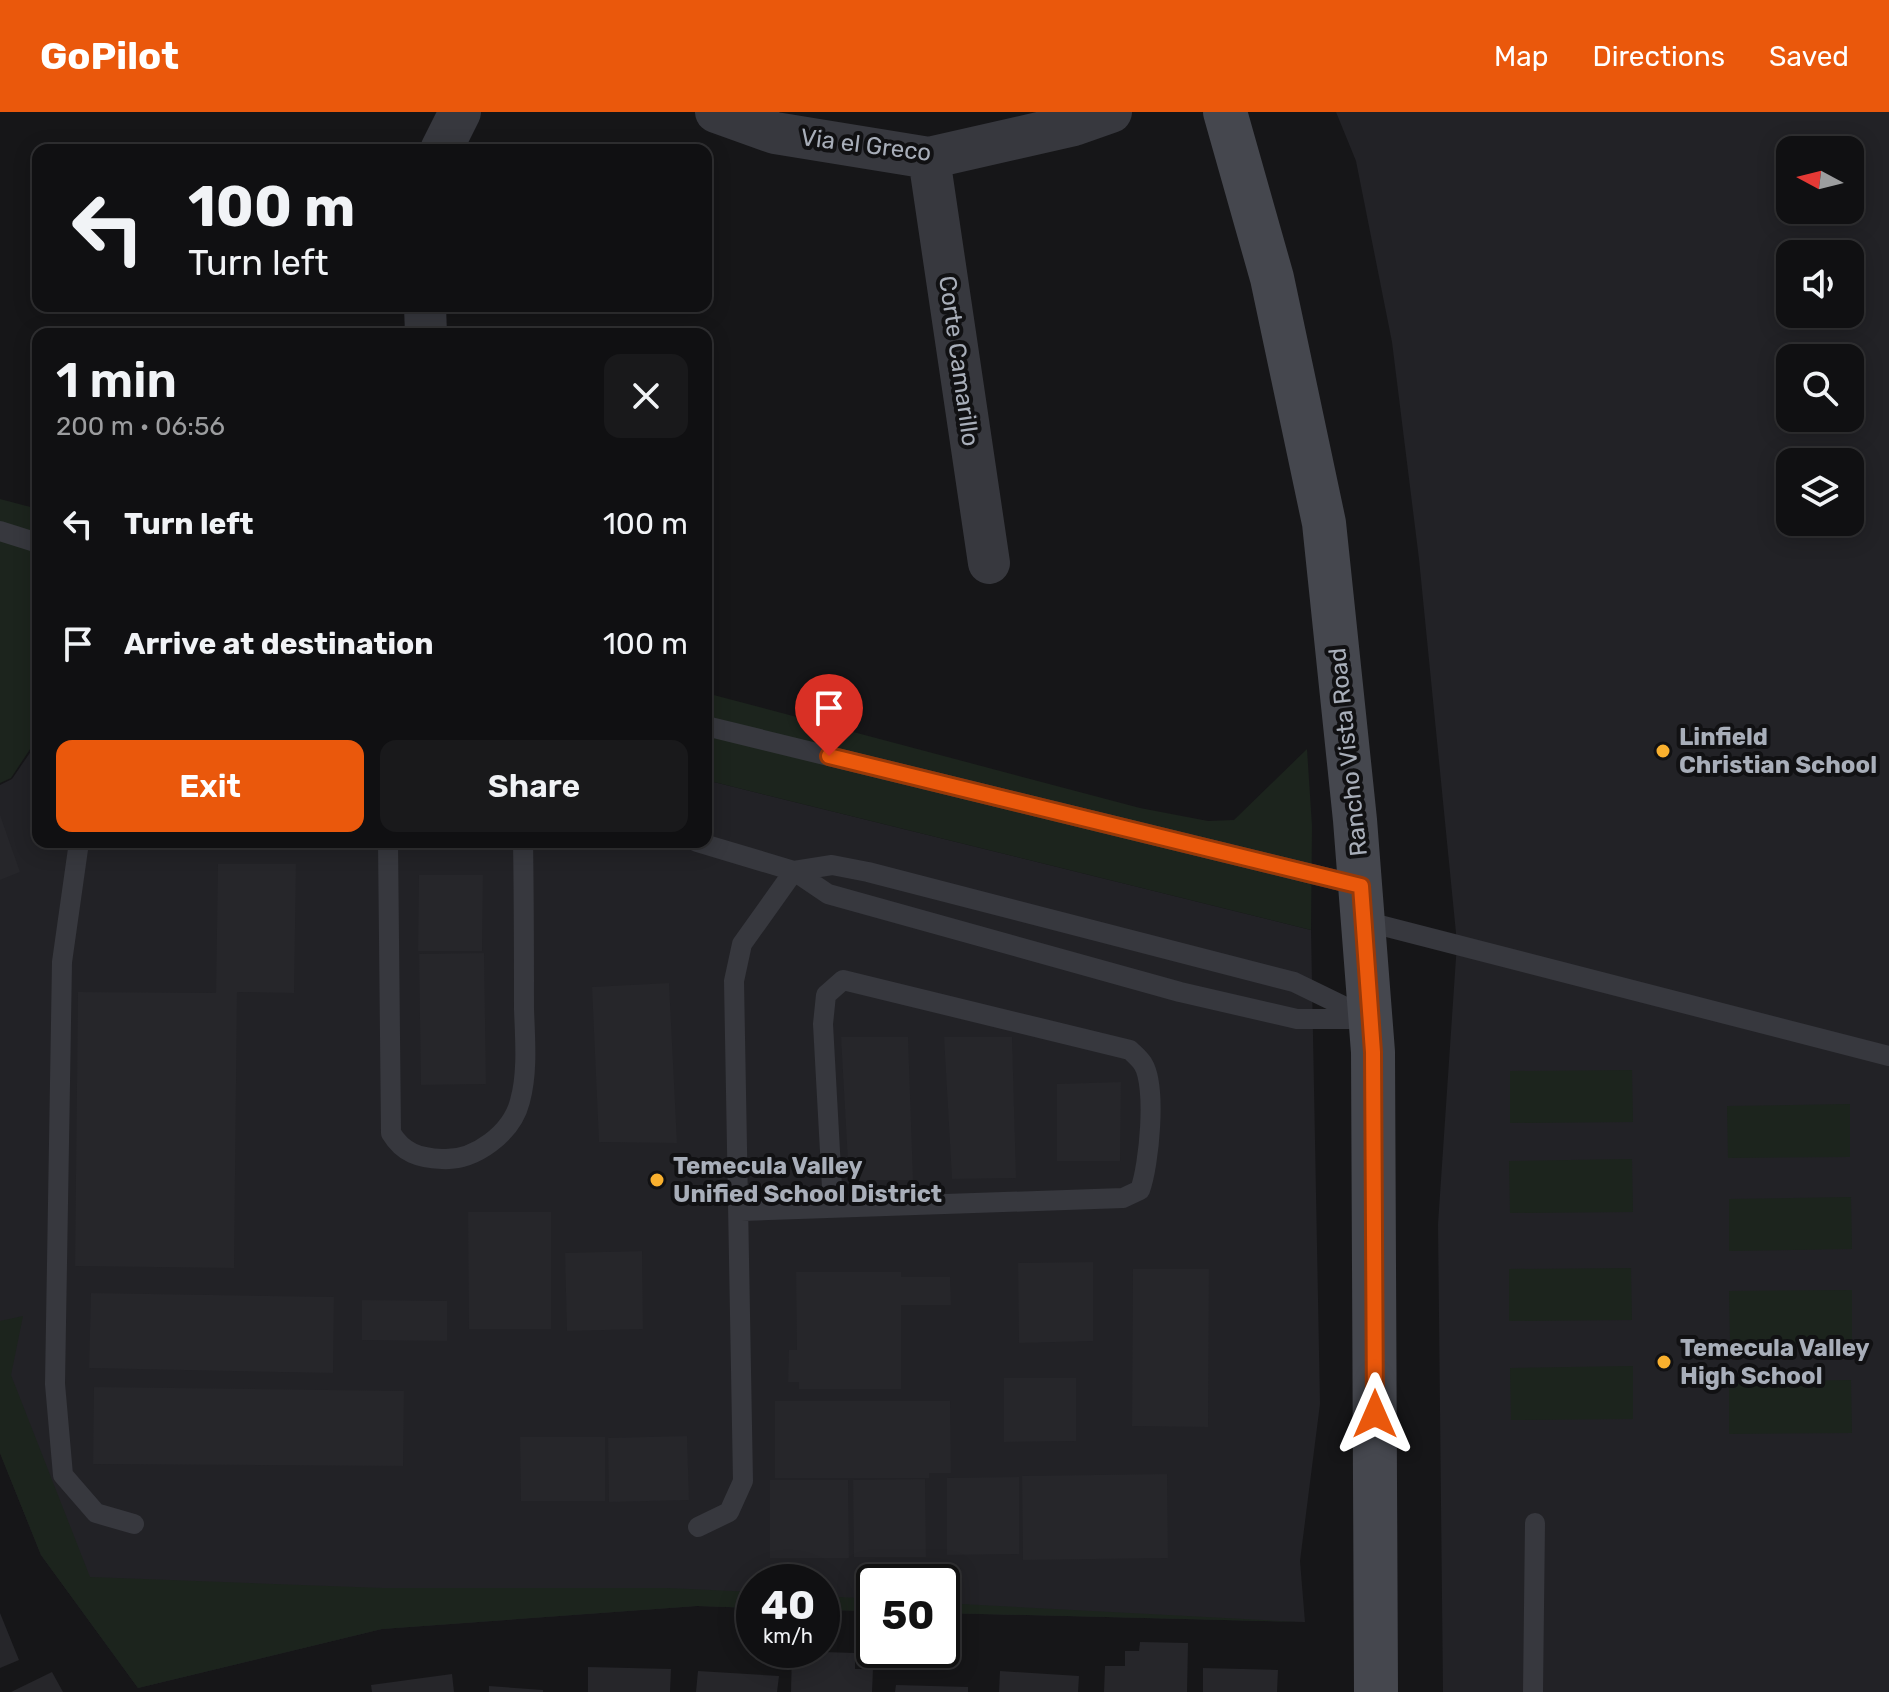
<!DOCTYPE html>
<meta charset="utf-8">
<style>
:root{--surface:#101012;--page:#19191b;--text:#f1f3f6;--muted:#9c9d9f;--line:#303032;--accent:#ea580c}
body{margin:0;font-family:Rubik,sans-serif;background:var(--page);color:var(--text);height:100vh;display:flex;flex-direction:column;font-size:30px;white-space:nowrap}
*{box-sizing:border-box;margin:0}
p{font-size:26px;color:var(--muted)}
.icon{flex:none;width:44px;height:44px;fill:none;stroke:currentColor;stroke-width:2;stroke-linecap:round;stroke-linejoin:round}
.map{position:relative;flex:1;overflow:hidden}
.details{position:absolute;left:32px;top:216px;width:680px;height:520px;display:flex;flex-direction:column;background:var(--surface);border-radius:16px;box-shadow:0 4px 20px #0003,0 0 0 2px var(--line)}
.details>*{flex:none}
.guide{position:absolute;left:32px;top:32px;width:680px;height:168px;border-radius:16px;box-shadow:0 4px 20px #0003,0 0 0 2px var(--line);background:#101012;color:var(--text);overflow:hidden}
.needle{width:52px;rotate:277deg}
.controls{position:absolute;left:1776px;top:24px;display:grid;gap:16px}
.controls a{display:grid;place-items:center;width:88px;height:88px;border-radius:16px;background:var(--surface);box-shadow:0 4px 20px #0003,0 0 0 2px var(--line);font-size:40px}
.speed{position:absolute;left:736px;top:1452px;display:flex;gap:16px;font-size:40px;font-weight:700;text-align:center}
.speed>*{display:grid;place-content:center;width:104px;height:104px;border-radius:50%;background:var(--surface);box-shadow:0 4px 20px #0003,0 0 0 2px var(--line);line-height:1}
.speed small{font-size:20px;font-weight:400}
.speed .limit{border:4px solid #111;border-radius:12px;background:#fff;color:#111}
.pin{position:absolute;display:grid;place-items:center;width:68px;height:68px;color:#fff;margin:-82px -34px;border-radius:50% 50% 50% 0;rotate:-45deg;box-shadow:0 0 8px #0007}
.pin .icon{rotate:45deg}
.me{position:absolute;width:88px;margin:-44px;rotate:0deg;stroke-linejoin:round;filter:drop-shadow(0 0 6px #0008)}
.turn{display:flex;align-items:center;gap:28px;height:168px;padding:0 24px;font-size:36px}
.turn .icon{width:104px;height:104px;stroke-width:2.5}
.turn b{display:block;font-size:56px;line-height:68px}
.round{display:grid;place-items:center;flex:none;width:84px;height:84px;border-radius:16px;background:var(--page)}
.head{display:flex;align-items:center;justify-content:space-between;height:136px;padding:0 24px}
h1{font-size:48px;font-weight:600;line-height:60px}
.button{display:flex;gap:16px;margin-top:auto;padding:16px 24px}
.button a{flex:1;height:92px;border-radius:16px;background:var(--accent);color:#fff;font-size:32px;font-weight:600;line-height:92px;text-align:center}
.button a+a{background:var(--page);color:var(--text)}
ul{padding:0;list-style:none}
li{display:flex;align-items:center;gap:24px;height:120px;padding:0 24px}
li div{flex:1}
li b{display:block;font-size:30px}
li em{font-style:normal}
header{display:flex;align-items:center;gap:48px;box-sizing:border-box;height:112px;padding:0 40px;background:var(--accent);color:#fff}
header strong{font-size:38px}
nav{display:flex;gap:44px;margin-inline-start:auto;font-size:28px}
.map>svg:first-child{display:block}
</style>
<header>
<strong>GoPilot</strong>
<nav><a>Map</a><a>Directions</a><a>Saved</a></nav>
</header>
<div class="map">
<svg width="1889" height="1580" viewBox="0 0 1889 1580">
<rect width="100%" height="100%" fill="#161618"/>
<path fill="#222226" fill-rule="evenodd" d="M1336 0H1889V1580H1443L1438 1112 1457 831 1419 447 1392 230 1356 49ZM1790 38H1850V98H1790ZM1790 142H1850V202H1790ZM1790 246H1850V306H1790ZM1790 350H1850V410H1790Z
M38 629V730H706V668L1311 818 1320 1292 1300 1449 1305 1510 942 1501V1470H874V1499L822 1498V1470H754V1496L697 1494 382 1517 138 1576 41 1443 0 1341V673L12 667Z"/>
<path fill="#1c241d" d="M0 387 38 397V625L11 666 0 671Z
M706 581 1140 696 1208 709 1234 708 1307 637 1312 714 1311 818 706 668Z
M1632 958 1633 1010 1510 1011V959Z
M1850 992V1045L1728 1046 1727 994Z
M1632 1047 1633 1100 1510 1101 1509 1049Z
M1851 1085 1852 1137 1729 1139V1087Z
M1631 1156 1632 1208 1509 1209V1157Z
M1852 1178V1230L1730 1232 1729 1179Z
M23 1204 11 1263 90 1465 382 1476H667L754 1480V1496L697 1494 382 1517 138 1576 41 1443 0 1341V1209Z
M1633 1254V1307L1511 1308 1510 1256Z
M1851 1268 1852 1321 1729 1322V1270Z
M822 1484 874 1487V1499L822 1498Z
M942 1491 1298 1510 942 1501Z"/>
<path fill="#26262a" d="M0 703 20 760 0 768Z
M218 752H296L294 881 237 880 234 1156 75 1154 78 880 216 881Z
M419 763H483L482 839H418Z
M484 841 486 972 421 973 419 842Z
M669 871 677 1031 599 1030 592 875Z
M841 925H908L913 1068H849Z
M944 925H1012L1016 1066 952 1067Z
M1121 970 1120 1049H1057V972Z
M468 1100H551V1217H469Z
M642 1139 643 1217 567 1219 565 1141Z
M1093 1150V1229L1019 1231 1018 1151Z
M1133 1157H1209L1208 1315 1132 1314Z
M796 1160H901V1165H950L951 1193H901V1277H799V1270H788L789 1238H797Z
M91 1181 334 1185 333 1261 89 1256Z
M362 1188 447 1189V1229L362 1228Z
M1004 1266H1076V1329L1004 1330Z
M94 1275 404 1279 403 1354 93 1352Z
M775 1289H950L951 1361H929V1366H775Z
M687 1324 689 1388 609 1390 608 1326Z
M520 1325H605V1389H521Z
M1167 1362 1168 1446 1023 1448 1022 1364Z
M1019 1365V1442L947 1443V1366Z
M925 1367 926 1445H854L853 1368Z
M770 1368H848L849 1446H770Z
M0 1501 19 1548 0 1556Z
M1140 1530 1188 1531 1187 1580H1104L1105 1554H1125V1539H1139Z
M792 1539 855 1541V1557H873L872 1580H791Z
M588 1555 671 1557 670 1580H588Z
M1203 1556 1278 1558 1277 1580H1203Z
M698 1559 779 1564 777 1580H696Z
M1000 1559 1079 1564 1078 1580H999Z
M52 1560 63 1580H11Z
M452 1562 454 1580H372L371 1573Z
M896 1573 968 1575V1580H895Z
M489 1574 543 1578V1580H489Z"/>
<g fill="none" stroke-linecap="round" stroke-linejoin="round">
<path stroke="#37383e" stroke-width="20" d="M0 419 38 431
M706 614 1361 774
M79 730 62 850 55 1272 63 1363 96 1401 134 1412
M388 730 391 1021C403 1041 419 1046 442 1047 475 1049 512 1021 520 989 528 960 525 926 524 897 524 841 524 786 523 730
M697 730 794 759 828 782 1180 880 1297 907H1365
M1364 809 1889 944
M741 1099 1123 1086 1140 1078C1149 1054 1157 974 1143 952 1140 947 1134 942 1130 938L843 868 826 883 823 912 833 1094
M698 1415 729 1400 743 1369 734 869 742 832 794 759 832 753 868 760 1294 870 1370 907
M1533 1580 1535 1411"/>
<path stroke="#37383e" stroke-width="42" d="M716 0 775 21 929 46 1074 13 1111 0
M441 38 460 0
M929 46 989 451
M425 194 426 222"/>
<path stroke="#45474e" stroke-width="44" d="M1225 0 1272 166 1324 411 1355 708 1373 940 1376 1580"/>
</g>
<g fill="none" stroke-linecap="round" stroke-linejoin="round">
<g stroke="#983908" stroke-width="20">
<path id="route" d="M829 644 1361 774 1373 940 1375 1302"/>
</g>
<use href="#route" stroke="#ea580c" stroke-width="14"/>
</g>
<g fill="#f9b02e" stroke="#111113" stroke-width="3">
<circle cx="1663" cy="639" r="8"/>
<circle cx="657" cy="1068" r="8"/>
<circle cx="1664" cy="1250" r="8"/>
</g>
<g text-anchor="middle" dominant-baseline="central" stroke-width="8" stroke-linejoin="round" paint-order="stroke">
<g font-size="24" fill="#a8aeb9" stroke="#111113">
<text transform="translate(866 33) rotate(7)">Via el Greco</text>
<text transform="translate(959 249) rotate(82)">Corte Camarillo</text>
<text transform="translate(1348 640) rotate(-96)">Rancho Vista Road</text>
</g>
<g font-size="24" font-weight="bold" fill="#a8aeb9" stroke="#111113" text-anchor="start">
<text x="1679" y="625">Linfield<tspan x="1679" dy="28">Christian School</tspan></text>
<text x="673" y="1054">Temecula Valley<tspan x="673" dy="28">Unified School District</tspan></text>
<text x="1680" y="1236">Temecula Valley<tspan x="1680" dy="28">High School</tspan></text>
</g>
</g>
</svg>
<div class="controls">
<a><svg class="needle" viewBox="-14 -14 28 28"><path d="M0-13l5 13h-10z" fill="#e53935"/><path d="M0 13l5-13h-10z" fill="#9c9d9f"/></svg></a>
<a><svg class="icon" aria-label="sound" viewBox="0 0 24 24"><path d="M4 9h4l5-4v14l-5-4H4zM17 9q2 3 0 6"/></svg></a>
<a><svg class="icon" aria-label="search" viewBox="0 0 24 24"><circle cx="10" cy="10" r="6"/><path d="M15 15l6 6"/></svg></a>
<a><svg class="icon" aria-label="layers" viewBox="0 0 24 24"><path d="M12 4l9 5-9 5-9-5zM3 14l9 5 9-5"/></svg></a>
</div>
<div class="speed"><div>40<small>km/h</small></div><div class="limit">50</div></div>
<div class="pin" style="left:829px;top:644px;background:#d93025"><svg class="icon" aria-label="arrive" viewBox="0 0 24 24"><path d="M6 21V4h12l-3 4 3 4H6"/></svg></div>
<svg class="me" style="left:1375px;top:1302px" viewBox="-20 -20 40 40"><path d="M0-17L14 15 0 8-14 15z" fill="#ea580c" stroke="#fff" stroke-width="4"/></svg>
<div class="guide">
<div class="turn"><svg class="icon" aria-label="left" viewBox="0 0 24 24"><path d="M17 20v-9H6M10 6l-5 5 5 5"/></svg><div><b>100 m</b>Turn left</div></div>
</div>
<section class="details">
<div class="head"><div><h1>1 min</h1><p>200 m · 06:56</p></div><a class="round"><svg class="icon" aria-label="close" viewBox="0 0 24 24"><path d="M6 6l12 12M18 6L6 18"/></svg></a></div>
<ul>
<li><svg class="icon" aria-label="left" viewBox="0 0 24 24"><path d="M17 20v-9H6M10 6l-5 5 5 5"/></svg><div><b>Turn left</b></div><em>100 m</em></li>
<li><svg class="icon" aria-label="arrive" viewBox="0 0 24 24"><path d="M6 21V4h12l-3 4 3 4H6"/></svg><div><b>Arrive at destination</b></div><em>100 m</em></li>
</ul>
<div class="button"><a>Exit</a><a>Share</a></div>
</section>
</div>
